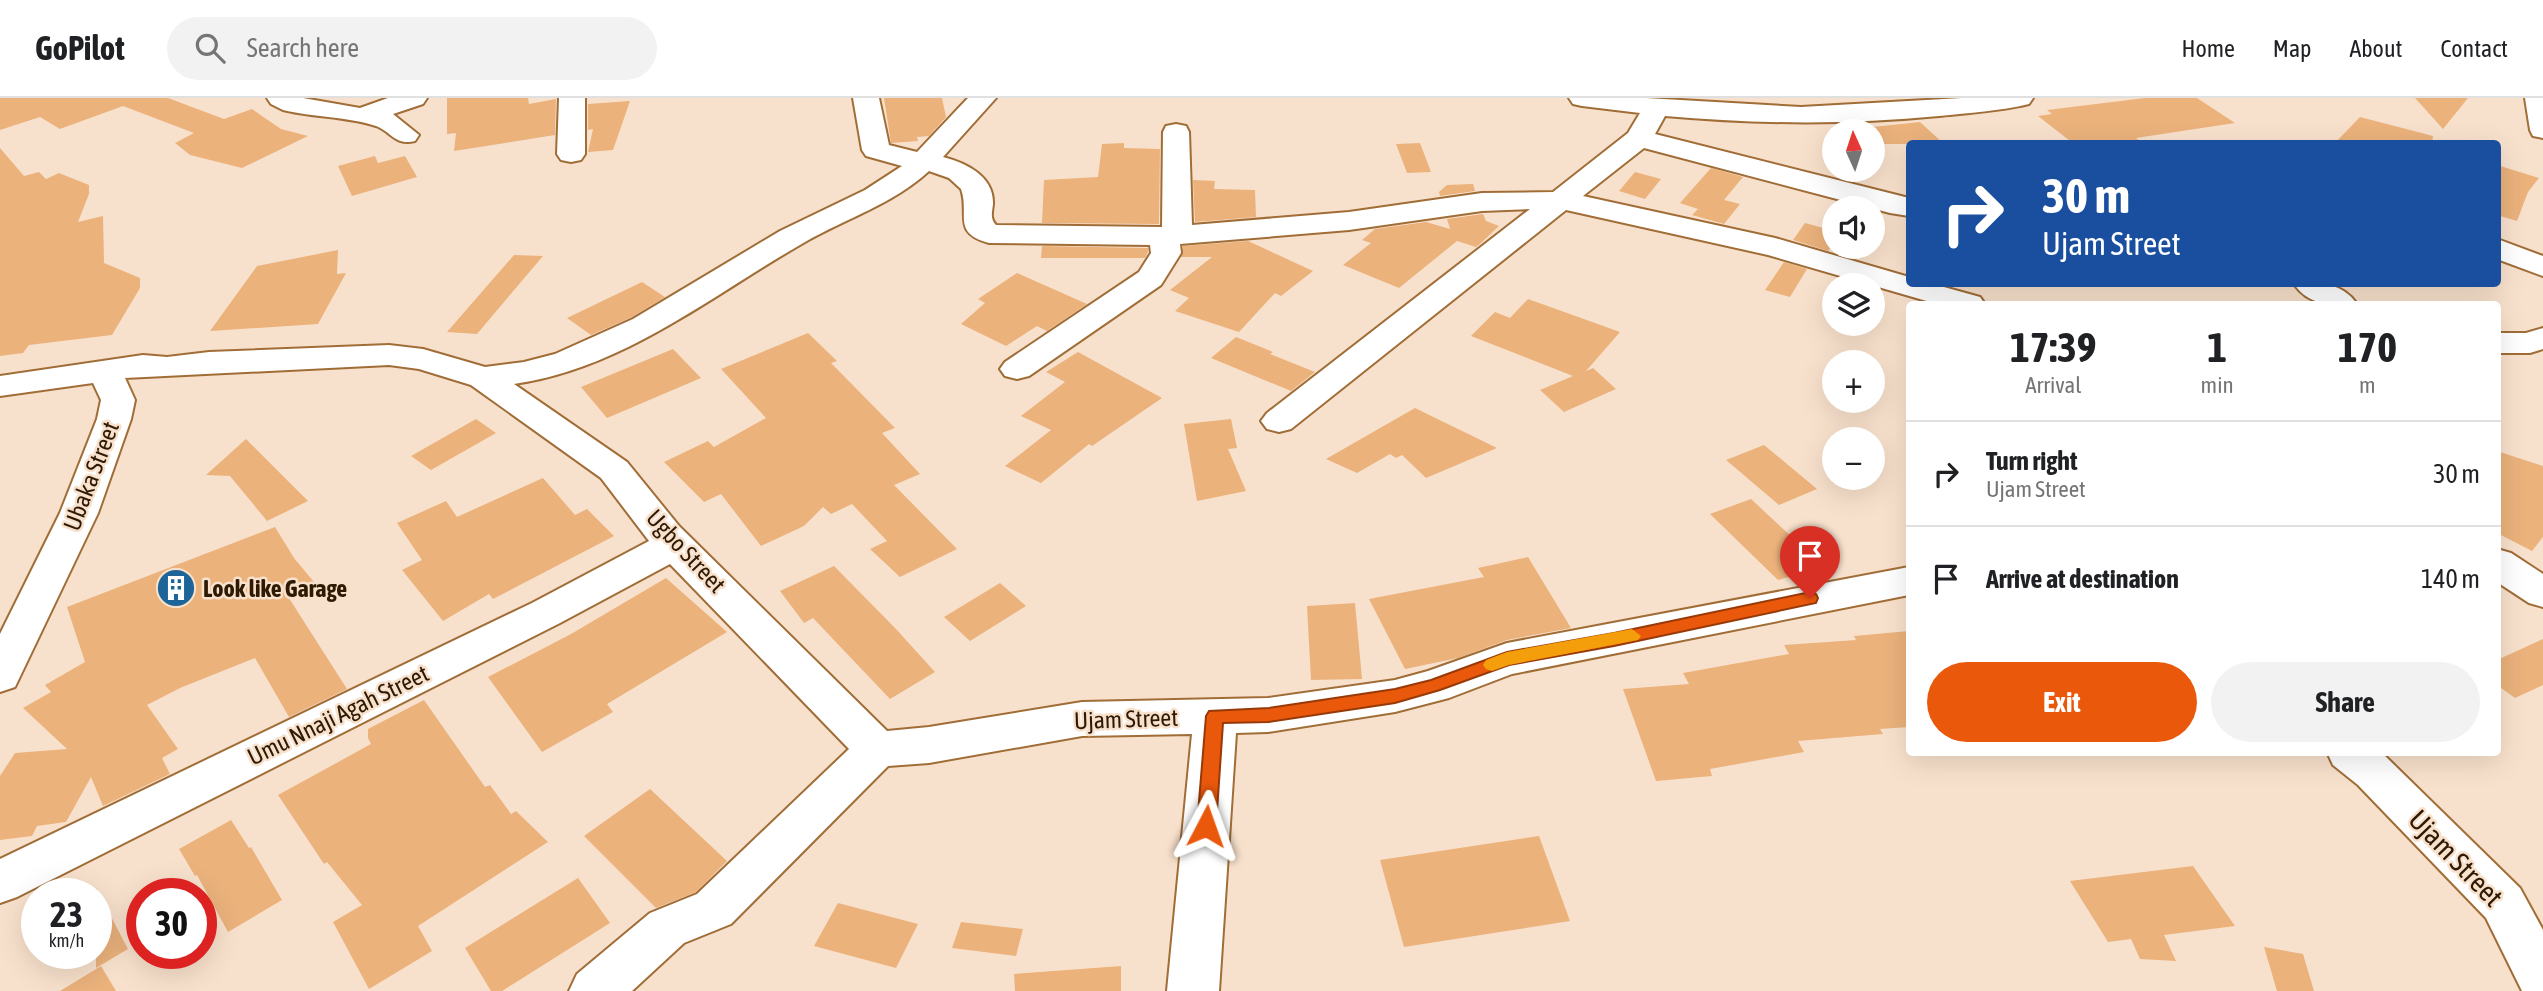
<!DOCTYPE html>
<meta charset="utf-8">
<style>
:root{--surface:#fff;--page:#f2f2f2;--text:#202124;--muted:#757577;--line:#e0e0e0;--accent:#ea580c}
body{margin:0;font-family:"Asap Condensed",sans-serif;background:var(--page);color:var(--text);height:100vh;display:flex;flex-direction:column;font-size:26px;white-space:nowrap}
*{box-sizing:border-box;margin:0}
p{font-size:23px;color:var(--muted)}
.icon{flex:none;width:38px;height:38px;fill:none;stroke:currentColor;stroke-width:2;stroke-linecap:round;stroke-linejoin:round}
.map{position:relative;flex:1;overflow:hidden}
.panel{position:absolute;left:1906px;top:203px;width:595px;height:455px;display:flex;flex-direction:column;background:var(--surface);border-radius:7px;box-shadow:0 7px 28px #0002}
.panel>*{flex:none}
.guide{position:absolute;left:1906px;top:42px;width:595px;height:147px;border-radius:7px;box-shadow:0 7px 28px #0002;background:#1a4fa0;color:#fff;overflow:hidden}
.needle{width:46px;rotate:357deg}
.controls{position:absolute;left:1822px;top:21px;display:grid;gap:14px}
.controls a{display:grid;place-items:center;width:63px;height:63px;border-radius:50%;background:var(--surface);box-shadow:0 7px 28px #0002;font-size:35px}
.speed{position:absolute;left:21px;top:780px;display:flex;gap:14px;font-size:35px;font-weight:700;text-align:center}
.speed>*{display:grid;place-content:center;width:91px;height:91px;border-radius:50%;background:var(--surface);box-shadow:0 7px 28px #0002;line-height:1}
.speed small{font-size:18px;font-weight:400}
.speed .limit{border:10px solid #d22;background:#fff;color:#111}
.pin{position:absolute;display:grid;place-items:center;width:60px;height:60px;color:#fff;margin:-72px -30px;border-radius:50% 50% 50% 0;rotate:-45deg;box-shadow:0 0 7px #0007}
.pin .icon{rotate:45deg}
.me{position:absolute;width:77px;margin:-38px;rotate:4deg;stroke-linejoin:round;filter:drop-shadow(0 0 5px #0008)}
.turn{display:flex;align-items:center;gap:24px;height:147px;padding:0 21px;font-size:32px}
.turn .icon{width:91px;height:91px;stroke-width:2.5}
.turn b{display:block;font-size:49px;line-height:60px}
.eta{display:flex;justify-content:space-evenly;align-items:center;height:119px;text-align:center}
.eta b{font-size:42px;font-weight:700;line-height:49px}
.cta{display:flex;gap:14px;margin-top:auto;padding:14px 21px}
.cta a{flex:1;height:80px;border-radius:42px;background:var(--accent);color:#fff;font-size:28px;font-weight:700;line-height:80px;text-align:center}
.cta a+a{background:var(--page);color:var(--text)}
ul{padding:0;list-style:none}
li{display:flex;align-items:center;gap:21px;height:105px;padding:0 21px;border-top:2px solid var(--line)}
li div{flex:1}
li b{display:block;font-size:26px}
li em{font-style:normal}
header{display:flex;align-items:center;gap:42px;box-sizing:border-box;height:98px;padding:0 35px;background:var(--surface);border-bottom:2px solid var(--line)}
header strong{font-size:33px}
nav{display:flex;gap:38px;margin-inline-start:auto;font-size:24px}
.search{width:490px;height:63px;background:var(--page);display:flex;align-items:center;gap:18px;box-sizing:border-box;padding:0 24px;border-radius:38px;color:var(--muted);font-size:26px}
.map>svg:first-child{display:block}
</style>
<header>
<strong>GoPilot</strong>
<div class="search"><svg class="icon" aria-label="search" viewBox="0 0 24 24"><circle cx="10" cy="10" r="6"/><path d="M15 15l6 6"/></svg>Search here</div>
<nav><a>Home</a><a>Map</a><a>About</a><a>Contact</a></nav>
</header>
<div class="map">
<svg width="2543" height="893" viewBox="0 0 2543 893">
<rect width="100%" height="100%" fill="#f8e1cc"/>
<path fill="#ebb27c" d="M0 0H168L224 21 252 11 281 31 308 38 242 70 190 57 175 45 194 35 123 8 60 31 40 19 0 32Z
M447 0H528L529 6 556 1 555 37 454 53 456 35 447 36Z
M884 0H942L946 19 929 38 917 39 918 43 891 45Z
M2145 0H2197L2235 25 2136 40 2144 46H2074L2038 18 2052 16 2047 12Z
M2415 0H2468L2443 31Z
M630 3 613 52 588 54 593 31 588 32V6Z
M2360 19 2433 38 2432 46H2334Z
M1920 24 1944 46H1872V33H1863V30Z
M1124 45V50L1160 51 1159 126 1042 125 1044 82 1098 79 1102 46Z
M1420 45 1431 74 1407 75 1396 46Z
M0 50 24 78 39 74 46 81 59 75 89 87V96L78 124 103 118 104 165 140 180V190L112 237 29 247 23 255 0 258Z
M375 58 378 65 405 58 417 79 352 98 338 68Z
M2497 67 2539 80 2528 94 2517 123 2497 117Z
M1711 70 1743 79 1724 102 1740 106 1724 126 1692 117 1698 111 1680 105Z
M1635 74 1661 81 1645 101 1619 93Z
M1193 82 1215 83 1214 91 1255 92 1256 119 1195 124Z
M1473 86 1475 93 1440 98 1439 94 1447 87Z
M1483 116 1486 123 1499 128 1480 146 1476 149 1457 143 1399 190 1343 167 1371 145 1362 142 1375 131 1426 124 1450 131 1447 121Z
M1805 125 1834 133V145L1828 153 1793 142Z
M1248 143 1313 173 1281 198 1275 195 1239 234 1175 213 1189 200 1170 192 1212 159H1181L1183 148Z
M1042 148 1148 150V154L1145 160H1041Z
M338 152 337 176 346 175 318 226 210 233 257 168Z
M514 157 543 158 477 236 447 234Z
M1784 164 1807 171 1790 199 1765 192Z
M1017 175 1087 206 1047 233 1037 228 1006 248 961 226 985 205 978 201Z
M642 184 665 199 632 219 591 237 567 220Z
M1528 201 1620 234 1586 273 1593 270 1616 291 1564 314 1540 292 1573 278 1471 238 1495 214 1510 220Z
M808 235 837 263 831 265 895 330 882 335 920 376 894 387 957 451 900 479 870 451 887 443 852 406 831 416 823 409 804 428 761 448 721 396 704 404 664 364 708 343 714 349 766 320 721 271Z
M1236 239 1273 254 1270 256 1315 274 1291 293 1211 260Z
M673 251 701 280 607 320 581 289Z
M1078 254 1162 300 1092 348 1089 346 1041 385 1005 368 1051 332 1021 318 1065 284 1046 274Z
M1415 310 1497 350 1426 380 1402 357 1396 360 1390 356 1357 375 1326 361Z
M476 321 496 335 431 372 411 358Z
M1231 321 1237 350 1228 351 1246 393 1197 403 1184 326Z
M246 341 308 403 267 423 230 378 206 377Z
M1764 347 1817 391 1779 407 1726 362Z
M2497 353 2543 368V439L2532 453 2497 435Z
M543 380 575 417 587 411 614 438 493 501 489 496 443 523 402 472 422 462 397 425 446 403 457 419Z
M1751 401 1824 469 1778 482 1710 416Z
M275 429 294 460 314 484 287 497 347 591 289 619 255 560 180 590 147 607 178 651 162 660 170 676 103 708 91 679 66 724 37 728 32 738 0 742V678L15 655 67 651 23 610 51 594 45 587 85 564 67 509Z
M1528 459 1571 530 1507 542 1458 560 1405 571 1369 501 1484 479 1478 470Z
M834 468 896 531 935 574 890 601 813 520 804 525 780 493Z
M666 480 727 534 607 606 613 614 542 654 488 579 571 536Z
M1000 485 1026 508 970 543 944 519Z
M1355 505 1362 581 1311 582 1307 508Z
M1909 533V629L1880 631 1883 636 1798 643 1804 654 1710 671 1712 678 1656 683 1623 591 1689 586 1683 575 1789 556 1784 547 1856 542 1854 538Z
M2543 541V587L2515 600 2497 587V562Z
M424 602 485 689 490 687 511 716 516 713 548 744 418 828 432 853 369 891 333 824 362 807 327 764 324 766 278 697 371 646 368 640V631Z
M650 691 727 763 696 794 656 810 584 738Z
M231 722 249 750 251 749 282 802 228 834 197 777 195 778 179 751Z
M1539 738 1570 823 1404 849 1380 762Z
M2193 768 2235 828 2164 837 2176 863 2140 861 2131 841 2108 844 2070 783Z
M578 780 610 825 502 893H491L465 850Z
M96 790 128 851 96 870Z
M838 805 918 826 896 870 814 848Z
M961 824 1023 831 1016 858 952 850Z
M2264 849 2303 856 2314 893H2277Z
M101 868 116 893H60Z
M1121 868V893H1015L1014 876Z"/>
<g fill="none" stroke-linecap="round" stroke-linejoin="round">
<g stroke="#a16d37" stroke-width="4">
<path id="minor" d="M267 0H303L360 10 388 0H427L423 6 393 16 419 37 415 43C395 48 392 34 376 28 350 19 311 19 283 12L271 6Z
M559 0H585V56L581 62 571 64 561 62 557 56Z
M853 0H879L889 47 917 54 968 0H996L943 59C966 65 994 78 993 106 992 115 990 121 996 127L1162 129 1163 34 1166 28 1176 26 1186 28 1189 34 1192 127 1349 114 1482 95 1553 94 1628 35 1640 15 1582 8 1573 6 1569 0H1646L1801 9 1962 0H2033L2029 6C2000 13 1969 15 1939 18 1848 27 1756 26 1665 18L1655 36 1909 100V118L1890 115 1644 50 1583 98 1775 140 1909 179V186H1933L1980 199 1985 206H1937L1768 157 1566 112 1291 331 1279 334 1267 331 1261 323 1267 315 1530 111 1482 113 1349 132 1180 146 1181 155 1161 187 1029 278 1017 281 1005 278 1000 271 1005 264 1139 174 1151 155 1150 147 989 145C951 135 970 116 961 91L949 80 929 73C893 106 847 120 805 144 712 197 623 271 514 286L627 364 679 428 887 633 929 629 1082 604 1268 600 1395 582 1428 573 1507 545 1909 469V497L1512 576 1449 600 1395 614 1268 634 1236 635 1219 893H1167L1192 636 1082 638 929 665 888 668 731 826 684 845 632 893H569L577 876 650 815 697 796 849 651 670 466 560 525 17 799 0 805V761L532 505 649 443 601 380 471 287 419 271 389 267 125 280 135 302 131 321 98 415 15 589 0 594V536L60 415 97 321 101 302 93 285 0 298V278L143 257 167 259 209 254 389 247 423 251 485 269 524 264 555 256 633 221 780 133 865 92 902 68 866 58 862 52Z
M2525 0H2543V40L2533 38 2530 32Z
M2500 142 2543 158V178L2497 161V143Z
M2294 186C2318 184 2342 184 2357 206 2333 208 2309 208 2294 186Z
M2543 230V251L2530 255H2497V235H2526Z
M2497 451 2511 455 2543 476V509L2529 505 2497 484Z
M2327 654H2381L2520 790 2543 832V893H2522L2486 820 2358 687 2333 667Z"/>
</g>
<use href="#minor" fill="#fff" fill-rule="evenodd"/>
</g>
<path fill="#ea580c" stroke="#983908" stroke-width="2" d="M1810 494 1816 496 1818 500 1816 505 1614 548 1509 567 1440 592 1395 605 1269 624 1223 625 1216 728 1213 734 1206 736 1200 734 1197 728 1206 618 1209 613 1269 610 1395 591 1431 582 1507 554 1614 535Z"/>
<path fill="#f59e0b" d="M1632 531 1641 538 1638 542 1509 567 1492 573 1486 571 1483 567 1486 562 1507 554Z"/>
<defs>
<g id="building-disc" transform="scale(2.0125)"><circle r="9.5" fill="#1d6599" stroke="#f8e1cc"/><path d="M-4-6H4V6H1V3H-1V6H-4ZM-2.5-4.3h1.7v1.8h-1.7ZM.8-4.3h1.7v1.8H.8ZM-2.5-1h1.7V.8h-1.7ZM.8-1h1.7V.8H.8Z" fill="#fff"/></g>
</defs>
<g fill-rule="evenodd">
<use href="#building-disc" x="176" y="490"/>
</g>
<g text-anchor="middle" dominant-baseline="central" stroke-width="5" stroke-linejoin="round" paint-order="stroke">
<g font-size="24" fill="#2e1903" stroke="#f8e1cc">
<text transform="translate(91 378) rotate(-69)">Ubaka Street</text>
<text transform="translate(686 453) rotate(47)">Ugbo Street</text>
<text transform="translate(338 617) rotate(-26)">Umu Nnaji Agah Street</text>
<text transform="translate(1126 621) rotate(-2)">Ujam Street</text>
</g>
<g font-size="24" font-weight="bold" fill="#2e1903" stroke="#f8e1cc" text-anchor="start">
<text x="203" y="490">Look like Garage</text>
</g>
<g font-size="28" fill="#2e1903" stroke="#f8e1cc">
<text transform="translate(2456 760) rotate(46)">Ujam Street</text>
</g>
</g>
</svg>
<div class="controls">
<a><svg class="needle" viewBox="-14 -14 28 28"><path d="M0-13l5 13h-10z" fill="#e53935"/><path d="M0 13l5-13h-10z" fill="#757577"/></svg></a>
<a><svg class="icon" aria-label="sound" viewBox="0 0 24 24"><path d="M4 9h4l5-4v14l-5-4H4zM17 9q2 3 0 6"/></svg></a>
<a><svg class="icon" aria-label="layers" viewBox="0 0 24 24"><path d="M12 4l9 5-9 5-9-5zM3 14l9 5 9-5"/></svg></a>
<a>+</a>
<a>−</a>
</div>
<div class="speed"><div>23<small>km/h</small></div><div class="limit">30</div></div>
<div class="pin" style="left:1810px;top:500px;background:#d93025"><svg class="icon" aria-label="arrive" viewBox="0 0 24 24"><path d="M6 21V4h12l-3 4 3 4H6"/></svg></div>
<svg class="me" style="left:1206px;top:728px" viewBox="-20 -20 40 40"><path d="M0-17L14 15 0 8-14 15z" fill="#ea580c" stroke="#fff" stroke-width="4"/></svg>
<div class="guide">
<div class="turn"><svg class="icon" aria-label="right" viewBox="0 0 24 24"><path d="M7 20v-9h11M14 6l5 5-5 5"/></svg><div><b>30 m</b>Ujam Street</div></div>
</div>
<section class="panel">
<div class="eta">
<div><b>17:39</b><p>Arrival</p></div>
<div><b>1</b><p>min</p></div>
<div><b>170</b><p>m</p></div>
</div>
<ul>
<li><svg class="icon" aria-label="right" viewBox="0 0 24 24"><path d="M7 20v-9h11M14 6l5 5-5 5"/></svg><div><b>Turn right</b><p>Ujam Street</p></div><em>30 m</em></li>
<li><svg class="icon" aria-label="arrive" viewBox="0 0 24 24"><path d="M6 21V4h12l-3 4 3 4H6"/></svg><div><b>Arrive at destination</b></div><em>140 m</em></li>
</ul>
<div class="cta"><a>Exit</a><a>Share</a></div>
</section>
</div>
